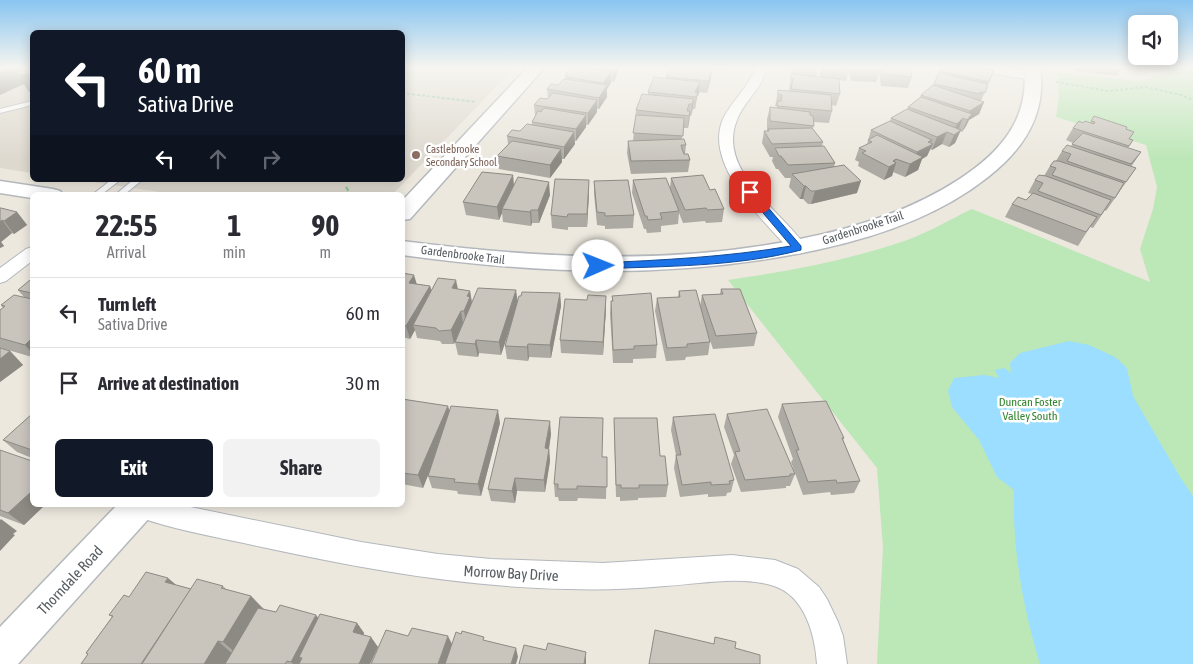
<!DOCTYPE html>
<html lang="en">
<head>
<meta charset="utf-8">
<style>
	:root { --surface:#fff; --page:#f2f2f3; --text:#2b2b33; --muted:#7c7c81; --line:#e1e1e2; --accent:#111827 }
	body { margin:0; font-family:"Asap Condensed",sans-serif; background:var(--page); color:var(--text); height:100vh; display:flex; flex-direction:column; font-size:19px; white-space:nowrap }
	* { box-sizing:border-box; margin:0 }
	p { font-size:16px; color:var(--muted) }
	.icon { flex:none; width:28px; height:28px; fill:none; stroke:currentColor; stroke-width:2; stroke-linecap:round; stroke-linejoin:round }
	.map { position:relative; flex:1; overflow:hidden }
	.drawer { position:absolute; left:30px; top:192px; width:375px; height:315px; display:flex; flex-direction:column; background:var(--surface); border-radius:8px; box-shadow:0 2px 12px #0003 }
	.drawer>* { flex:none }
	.banner { position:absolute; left:30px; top:30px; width:375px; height:152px; border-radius:8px; box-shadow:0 2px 12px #0003; background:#111827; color:#fff; overflow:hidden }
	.fabs { position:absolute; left:1128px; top:15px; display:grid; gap:10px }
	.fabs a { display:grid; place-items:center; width:50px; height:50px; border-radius:8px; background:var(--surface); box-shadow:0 2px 12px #0003; font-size:25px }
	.pin { position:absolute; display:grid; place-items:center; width:42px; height:42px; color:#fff; margin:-21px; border-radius:10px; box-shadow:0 2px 8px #0006 }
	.me { position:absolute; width:55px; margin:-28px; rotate:89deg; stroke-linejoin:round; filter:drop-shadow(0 0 4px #0008) }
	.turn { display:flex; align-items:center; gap:18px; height:105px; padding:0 25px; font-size:22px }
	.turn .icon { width:65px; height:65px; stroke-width:2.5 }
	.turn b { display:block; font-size:35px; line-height:42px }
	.lanes { display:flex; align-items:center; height:48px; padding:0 25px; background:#0003; justify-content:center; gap:25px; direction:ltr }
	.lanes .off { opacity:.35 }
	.eta { display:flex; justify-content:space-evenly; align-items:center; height:85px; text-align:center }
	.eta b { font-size:30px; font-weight:700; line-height:35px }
	.action { display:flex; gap:10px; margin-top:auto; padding:10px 25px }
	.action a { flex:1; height:58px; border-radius:8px; background:var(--accent); color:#fff; font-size:20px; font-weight:700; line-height:58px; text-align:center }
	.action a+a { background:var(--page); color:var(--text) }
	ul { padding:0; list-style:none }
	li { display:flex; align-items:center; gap:15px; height:70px; padding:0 25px; border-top:1px solid var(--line) }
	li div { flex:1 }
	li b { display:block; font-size:19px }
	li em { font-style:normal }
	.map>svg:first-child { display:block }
</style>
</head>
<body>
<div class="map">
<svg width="1193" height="664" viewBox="0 0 1193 664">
	<rect width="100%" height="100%" fill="#ece8de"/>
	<g fill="#ded9cf">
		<polygon points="0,67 32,67 32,173 0,168"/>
		<polygon points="403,67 515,67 392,195 179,195 80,180 402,180"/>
	</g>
	<path fill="#bce7b7" d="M1164,67H1193V664H877L883,548L877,468L728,280C790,271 850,260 910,239C931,231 951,219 972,209L1150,282L1140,249L1153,209L1157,187L1146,145L1056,117L1059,97L1057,73L1141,81L1168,73Z"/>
	<path fill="#9bdeff" d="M1069,341L1089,345L1115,357L1127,368L1133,396L1180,477L1193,496V664H1040C1023,608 1012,548 1014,490L997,477L979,440L952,407L948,391L954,378L984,375L999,378L995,370L1004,368L1011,373L1010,363L1020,353Z"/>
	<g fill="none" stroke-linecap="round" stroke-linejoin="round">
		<g stroke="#b4b8bd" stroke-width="2">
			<g id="service">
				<polygon points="32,101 32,105 0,113 0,109"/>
				<polygon points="111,180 120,180 101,195 92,195"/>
				<polygon points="133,180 142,180 124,195 115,195"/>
			</g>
		</g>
		<g stroke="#b4b8bd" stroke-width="2">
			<g id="minor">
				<path d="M755,67H767C762,90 744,100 737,120C716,171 783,212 807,248L804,252L798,254L792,252C764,222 703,164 723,119C732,100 749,88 755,67Z"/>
				<path d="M967,67C981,67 1032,67 1040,76L1034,80L973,71Z"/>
				<polygon points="32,247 32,261 6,281 0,283 0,268 26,249"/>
				<path d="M127,505H181L361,542L438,554L491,559L603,563L732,555L775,560L798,569L819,587L827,599L838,622L843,636L847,664H817C815,635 805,596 774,586C740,575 700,584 665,586C633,589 600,590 567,589C464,587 363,569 262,547C218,537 172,530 130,514Z"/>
			</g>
		</g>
		<g stroke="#b4b8bd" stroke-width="3">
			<g id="tertiary">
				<polygon points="528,67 545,67 410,219 402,220 402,201"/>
				<path d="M1024,67H1040C1047,114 1024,149 988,177C939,216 877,237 816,250C676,280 543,274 402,255V241C535,258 669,266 800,239C856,228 910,211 958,180C1000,153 1030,119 1024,67Z"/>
				<polygon points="0,181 53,189 60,191 63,195 32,195 32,198 0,193"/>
				<polygon points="117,505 155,505 151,516 18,664 0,664 0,627"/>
			</g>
		</g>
		<g stroke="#91c89b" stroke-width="2" stroke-dasharray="3 2" stroke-linecap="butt">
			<polyline points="1056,82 1108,91 1146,87 1181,95 1193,100"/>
			<polyline points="402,93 476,102"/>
		</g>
		<polyline stroke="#91c89b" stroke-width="2.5" stroke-dasharray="4.5 2" stroke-linecap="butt" points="346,187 351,195"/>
		<use href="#service" fill="#fff" fill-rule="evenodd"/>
		<use href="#minor" fill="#fff" fill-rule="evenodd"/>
		<use href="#tertiary" fill="#fff" fill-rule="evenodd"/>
	</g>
	<g fill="#ada9a3">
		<polygon points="571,67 618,67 618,71 614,82 611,81 611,83 607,89 607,97 599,109 597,109 597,112 588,125 586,125 586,127 576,141 575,141 575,144 564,159 561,159 562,162 550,178 499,169 497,156 508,144 507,136 520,131 532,124 532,122 535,116 534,105 548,99 547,89 558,85 565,79 565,75"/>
		<polygon points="670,67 727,67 726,71 712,70 711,78 707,93 699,92 697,97 695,109 693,109 691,116 690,116 688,128 683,128 682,139 686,145 685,154 690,160 688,172 631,174 627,153 628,141 633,141 636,110 648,95 648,92 666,79"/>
		<polygon points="786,67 818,67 816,77 820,77 820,67 910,67 912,77 908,88 881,86 879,73 876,82 851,81 849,71 846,81 839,80 840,94 836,106 832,105 832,111 829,123 814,122 813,129 823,142 822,146 835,163 834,167 857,193 811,204 808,204 803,199 800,199 789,187 791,178 785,178 778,169 776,169 772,161 773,157 770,157 762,143 764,131 767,131 767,119 770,107 776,108 777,106 775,106 776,102 778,90 790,91 790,90 789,90 791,76 791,69 785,68"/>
		<polygon points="1073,67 1123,67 1117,76 1075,71"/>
		<polygon points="994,70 981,101 984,102 979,114 969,120 966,126 962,132 960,131 955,143 949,147 942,144 932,150 930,149 927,156 922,159 918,170 905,177 893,172 892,176 884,180 858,166 859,162 855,160 859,148 867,144 871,130 890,121 891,118 907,109 908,107 919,98 921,95 933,86 939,71"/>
		<polygon points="1094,116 1126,129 1130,139 1133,140 1128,148 1141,152 1131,167 1136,168 1106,211 1105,210 1093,228 1090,227 1078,246 1005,217 1012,204 1026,200 1032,194 1028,193 1035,180 1044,176 1050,166 1056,161 1062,151 1071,146 1073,143 1066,140 1073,128 1083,123 1090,123"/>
		<polygon points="513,175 514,186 550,195 539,223 532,223 531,226 503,222 502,213 499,220 466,215 463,202"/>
		<polygon points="671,178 710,190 724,209 722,222 706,223 705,221 683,223 679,213 678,224 661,226 661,232 647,233 646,229 644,229 632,193 633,180 670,188"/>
		<polygon points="594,181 634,215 633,228 605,229 605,226 597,225 594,194"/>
		<polygon points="589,193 587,227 568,227 568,230 552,228 551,215"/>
		<polygon points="0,208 17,212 27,225 14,234 12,233 1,242 4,246 0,248"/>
		<polygon points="402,273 417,284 430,286 432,291 458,289 470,291 472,302 517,301 560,293 561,306 551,358 529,357 528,361 507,359 505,346 512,321 501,355 479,353 478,357 458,355 455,342 458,334 454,344 442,344 440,341 417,338 415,330 410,339 402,337"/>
		<polygon points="32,281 32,357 1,348 10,351 23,365 0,382 0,310 3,308 1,305 24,297 18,290"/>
		<polygon points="721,289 757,333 754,346 713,349 706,329 710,342 708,355 686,357 685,360 666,361 655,311 657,298 678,297 679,291 700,306 702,295 720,294"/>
		<polygon points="612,296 657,345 656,358 633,359 633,363 613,363 610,314 611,301 612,301"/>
		<polygon points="606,309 603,355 561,353 560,340"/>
		<polygon points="402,399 448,406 449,411 500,423 481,496 458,494 457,491 432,488 428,476 429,472 423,488 402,484"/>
		<polygon points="782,404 844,438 843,440 860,481 854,493 831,495 830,492 803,495 791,462 793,459 778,417"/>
		<polygon points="32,414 32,458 17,452 3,440"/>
		<polygon points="727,414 795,474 790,486 786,486 786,488 741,492 731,464 734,455 724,427"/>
		<polygon points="673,417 734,480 731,492 727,493 726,496 708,497 708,494 680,497 674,468 676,455 671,430"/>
		<polygon points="614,418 660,456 668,485 666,497 638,498 638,500 620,501 620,497 616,497 614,431"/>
		<polygon points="551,434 549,449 550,461 545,492 517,491 515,503 491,501 488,489"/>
		<polygon points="0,450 32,505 45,505 24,525 0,516"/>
		<polygon points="603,457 607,457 606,499 578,498 577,501 559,501 558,497 555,497 554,484"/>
		<polygon points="177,585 191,589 223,586 227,590 251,596 264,609 276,612 357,623 364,633 364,635 378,647 370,664 81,664 88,654 86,653 112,617 109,615 129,597"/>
	</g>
	<g fill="#8d8a84">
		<polygon points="18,67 23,67 32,73 32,91 29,92 24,84 0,95 0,73 11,68"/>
		<polygon points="615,67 618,67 618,71 614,82 614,70"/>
		<polygon points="712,67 711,78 707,93 709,81"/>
		<polygon points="611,72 611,83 607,89 607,97 599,109 599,98 603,91 603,83"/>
		<polygon points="700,82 699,94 697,97 695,109 696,97 695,92"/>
		<polygon points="694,99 692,111 691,116 692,104"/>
		<polygon points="597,100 597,112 588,125 588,113"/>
		<polygon points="984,102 979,114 969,120 966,126 962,132 967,120 966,119 970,111"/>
		<polygon points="690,111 689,123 688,128 689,116"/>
		<polygon points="586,115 586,127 576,141 576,129"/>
		<polygon points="963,118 958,131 952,134 957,124"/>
		<polygon points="961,130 955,143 949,147 954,135"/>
		<polygon points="574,132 575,144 564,159 564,147"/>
		<polygon points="947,132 942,144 932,150 937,137"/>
		<polygon points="932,140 929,145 933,144 927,156 922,159 918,170 905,177 910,164 913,163 917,152 928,142"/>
		<polygon points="561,149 562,162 550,178 550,165"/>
		<polygon points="896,159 894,164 896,163 892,176 884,180 889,167 893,161"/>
		<polygon points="513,175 514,188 502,209 502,213 499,220 497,207"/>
		<polygon points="589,180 589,193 587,227 587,214"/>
		<polygon points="861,181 857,193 811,204 815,191"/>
		<polygon points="549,182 550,195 539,223 538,210"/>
		<polygon points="804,186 806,186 803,199 800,199"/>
		<polygon points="531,210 532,223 531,226 530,212"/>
		<polygon points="17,212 27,225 14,234 4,221"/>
		<polygon points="2,220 12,233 1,242 4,246 0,248 0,222"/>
		<polygon points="414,275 418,288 409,283"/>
		<polygon points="456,280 459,294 452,288"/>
		<polygon points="430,286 434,299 413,325 415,330 410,339 406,326"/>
		<polygon points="516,290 518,303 501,355 499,342"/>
		<polygon points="470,291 472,304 466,324 464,311 467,296"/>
		<polygon points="560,293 561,306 551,358 550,345"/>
		<polygon points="606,296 606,309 603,355 603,342"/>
		<polygon points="461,311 463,324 454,344 451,330"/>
		<polygon points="32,338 32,353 25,345"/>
		<polygon points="476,340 479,353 478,357 475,344"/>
		<polygon points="528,344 529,357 528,361 527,347"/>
		<polygon points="10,351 23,365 0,382 0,359"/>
		<polygon points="448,406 451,418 423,488 418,475"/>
		<polygon points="498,410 500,423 481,496 478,484"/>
		<polygon points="550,421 551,434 547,461 545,448"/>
		<polygon points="549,449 550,461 545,492 544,480"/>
		<polygon points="515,478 517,491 515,503 512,491"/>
		<polygon points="32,491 32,505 45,505 24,525 8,513"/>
		<polygon points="1,519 17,531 13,534 15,535 0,551 0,520"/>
		<polygon points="168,578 181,589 165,582"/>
		<polygon points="251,596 265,611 239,656 223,642"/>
		<polygon points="316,615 324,625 302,658 299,657 305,663 304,664 293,664 291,662"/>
		<polygon points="357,623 364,633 360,642 353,632"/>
		<polygon points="448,636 453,646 446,664 438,664"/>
		<polygon points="371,637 378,647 370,664 359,664"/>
		<polygon points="218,641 234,655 229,664 204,664"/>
		<polygon points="516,648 518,657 516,664 511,664"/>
		<polygon points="586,652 586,664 584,664"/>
	</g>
	<g fill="#c9c5bd" stroke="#8d8a84">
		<polygon points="0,67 18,67 11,68 0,73"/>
		<polygon points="22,67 32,67 32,73 18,75"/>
		<polygon points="571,67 582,67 611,72 603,83 567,77 568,75 565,75"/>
		<polygon points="592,67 615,67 614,70"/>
		<polygon points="670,67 712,67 709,81 666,77"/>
		<polygon points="823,67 849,67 849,69 839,68 839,70 823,69"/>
		<polygon points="853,67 879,67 879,71 854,70"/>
		<polygon points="883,67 910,67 912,77 885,74"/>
		<polygon points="941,67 975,67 994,70 989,82 939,71"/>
		<polygon points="939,73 988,84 985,93 980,92 980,94 934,84"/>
		<polygon points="791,74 839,79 840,94 791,89 793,79 791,78"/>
		<polygon points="654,77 700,82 695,92 698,93 696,97 648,92"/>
		<polygon points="564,79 607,85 599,98 547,89 551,84 558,85"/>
		<polygon points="933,85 984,102 970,111 921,95"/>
		<polygon points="778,90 831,95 832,111 777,106 778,101 781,101 782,95 778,94"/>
		<polygon points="553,93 597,100 588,113 534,105 540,98 547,99"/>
		<polygon points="642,94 694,99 692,104 689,104 687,111 690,111 689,116 636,110"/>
		<polygon points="921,97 972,114 967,120 963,118 957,124 908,107"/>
		<polygon points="770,107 810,112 810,115 813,116 814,126 770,121"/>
		<polygon points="544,108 586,115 576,129 532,122 538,111 541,112"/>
		<polygon points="907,109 961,130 954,135 947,132 937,137 891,118"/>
		<polygon points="636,115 684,118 683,136 633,133"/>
		<polygon points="1094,116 1127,127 1126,129 1134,132 1129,139 1133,140 1129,146 1073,128 1079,121 1083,123 1085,121 1094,124 1095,122 1091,121"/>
		<polygon points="890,121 932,140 928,142 933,144 917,152 871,130"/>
		<polygon points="527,124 574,132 564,147 507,136 512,130 520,131"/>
		<polygon points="812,128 823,142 772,144 764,131 769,131 768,129"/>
		<polygon points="1083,133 1141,152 1131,164 1072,144"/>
		<polygon points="877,135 923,157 910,164 896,159 893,161 896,163 889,167 862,153 866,151 859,148 872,142 868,140"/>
		<polygon points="684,139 686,145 681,145 682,149 684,154 688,154 690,160 631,161 628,141"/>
		<polygon points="512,141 561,149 550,165 497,156"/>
		<polygon points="1067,145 1136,168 1126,182 1067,161 1071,154 1062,151"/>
		<polygon points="824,146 835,163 788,165 781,156 779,156 775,148"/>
		<polygon points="1054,161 1059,161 1124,183 1115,198 1052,175 1056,168 1050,166"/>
		<polygon points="844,165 861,181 815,191 811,191 806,186 804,186 792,174"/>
		<polygon points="482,172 513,175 497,207 463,202"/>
		<polygon points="703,175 710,190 715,189 724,209 708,210 706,208 685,210 671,178"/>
		<polygon points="1039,175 1046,176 1111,200 1101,215 1038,191 1043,183 1035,180"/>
		<polygon points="518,177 549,182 538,210 531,210 530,212 502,209"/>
		<polygon points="666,178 679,211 660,213 662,219 648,220 647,216 645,216 633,180"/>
		<polygon points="555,179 589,180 587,214 568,214 567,217 551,215"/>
		<polygon points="628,180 634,215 605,216 605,213 597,212 594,181"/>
		<polygon points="1033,193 1097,217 1086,232 1012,204 1018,197 1026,200"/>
		<polygon points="0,208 1,208 17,212 4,221 2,220 0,222"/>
		<polygon points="402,273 414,275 409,283 430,286 406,326 402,325"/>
		<polygon points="438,278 456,280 452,288 470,291 467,296 470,297 464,311 461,311 451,330 439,331 436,328 413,325"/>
		<polygon points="30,280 32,281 32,293 18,290"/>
		<polygon points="478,288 516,290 499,342 476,340 475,344 455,342"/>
		<polygon points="721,289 740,289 757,333 716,336 702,295 723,294"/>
		<polygon points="696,290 710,342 687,344 687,347 667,348 657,298 680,297 679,291"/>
		<polygon points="522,292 560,293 550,345 528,344 527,347 505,346 519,296 521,296"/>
		<polygon points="651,293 657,345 634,346 634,349 613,350 611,301 613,301 612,296"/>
		<polygon points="14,295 32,299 32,338 25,345 0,338 0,310 5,306 1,305"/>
		<polygon points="588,295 606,296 603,342 560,340 565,299 587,300"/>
		<polygon points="0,348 10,351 0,359"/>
		<polygon points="402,399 448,406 418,475 402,473"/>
		<polygon points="826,401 844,438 842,438 860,481 837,483 836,480 808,482 796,450 799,450 782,404"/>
		<polygon points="451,406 498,410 478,484 454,482 455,479 428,476"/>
		<polygon points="767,409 795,474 790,474 790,476 745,480 735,452 740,451 727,414"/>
		<polygon points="32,414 32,450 3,440"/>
		<polygon points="715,414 734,480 729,481 730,484 711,485 711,482 682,485 676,455 681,455 673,417"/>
		<polygon points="560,417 603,418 602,457 607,457 607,487 577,486 577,489 558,489 558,484 554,484"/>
		<polygon points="505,418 550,421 545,448 549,449 544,480 515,478 512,491 488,489"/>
		<polygon points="614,418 657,418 660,456 665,456 668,485 639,485 639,488 621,488 621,485 616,485"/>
		<polygon points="0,450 32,461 32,491 8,513 0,510"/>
		<polygon points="146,572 168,578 165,582 191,589 141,664 81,664 88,654 86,653 113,616 109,615 124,595 129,597"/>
		<polygon points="197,579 223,586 221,588 251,596 223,642 218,641 204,664 142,664"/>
		<polygon points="280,605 316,615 291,662 287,661 285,664 225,664 258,608 276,612"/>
		<polygon points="320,614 357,623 353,632 371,637 359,664 299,664 302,658 299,657"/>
		<polygon points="412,628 448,636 438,664 371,664 386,630 408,636"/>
		<polygon points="655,630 714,644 715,637 736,642 735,648 760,655 760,664 649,664"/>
		<polygon points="462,631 484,637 483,640 516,648 511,664 445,664 456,632 461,634"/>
		<polygon points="548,643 586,652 584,664 519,664 524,645 546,650"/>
	</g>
	<linearGradient id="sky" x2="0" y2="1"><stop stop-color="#89c5f1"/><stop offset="0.42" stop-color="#f6f5f0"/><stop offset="1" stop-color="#f6f5f0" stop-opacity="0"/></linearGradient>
	<rect width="1193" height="160" fill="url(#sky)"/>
	<path fill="#1a73e8" stroke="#114b97" d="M750,189L753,190L801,246V250C736,267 665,266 598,269L593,266L598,263C663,260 727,257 791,246L747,194V190Z"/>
	<circle fill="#8d6e63" stroke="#fff" stroke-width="2" cx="416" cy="155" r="5"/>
	<g text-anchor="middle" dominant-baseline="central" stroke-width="5" stroke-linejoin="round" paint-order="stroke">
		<g font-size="11" fill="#785e54" stroke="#fff" text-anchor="start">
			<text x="426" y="149">Castlebrooke<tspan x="426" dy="13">Secondary School</tspan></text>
		</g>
		<g font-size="12" fill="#575d61" stroke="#fff">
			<text transform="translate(863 228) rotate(-18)">Gardenbrooke Trail</text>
			<text transform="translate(463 255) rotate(7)">Gardenbrooke Trail</text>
		</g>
		<g font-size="12" fill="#31832d" stroke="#fff">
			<text x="1030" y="402">Duncan Foster<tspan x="1030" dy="14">Valley South</tspan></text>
		</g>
		<g font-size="15" fill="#575d61" stroke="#fff">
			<text transform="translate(511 573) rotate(3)">Morrow Bay Drive</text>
			<text transform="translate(70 580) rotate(-47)">Thorndale Road</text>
		</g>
	</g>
</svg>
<div class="fabs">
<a><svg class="icon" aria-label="sound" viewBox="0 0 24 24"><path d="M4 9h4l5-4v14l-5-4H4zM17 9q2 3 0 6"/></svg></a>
</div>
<div class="pin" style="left:750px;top:192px;background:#d93025"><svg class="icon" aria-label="arrive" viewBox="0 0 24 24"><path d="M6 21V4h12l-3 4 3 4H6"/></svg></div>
<svg class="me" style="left:598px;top:266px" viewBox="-20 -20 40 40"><circle r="19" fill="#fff"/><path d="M0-13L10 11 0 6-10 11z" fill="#1a73e8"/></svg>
<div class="banner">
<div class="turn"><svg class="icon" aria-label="left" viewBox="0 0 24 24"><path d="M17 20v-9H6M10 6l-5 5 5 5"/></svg><div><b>60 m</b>Sativa Drive</div></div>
<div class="lanes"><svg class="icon" aria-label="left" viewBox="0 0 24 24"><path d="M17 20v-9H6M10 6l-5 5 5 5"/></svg><svg class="icon off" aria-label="ahead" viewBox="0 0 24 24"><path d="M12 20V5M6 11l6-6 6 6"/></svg><svg class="icon off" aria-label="right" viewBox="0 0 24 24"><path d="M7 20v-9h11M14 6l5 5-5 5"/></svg></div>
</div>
<section class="drawer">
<div class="eta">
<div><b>22:55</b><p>Arrival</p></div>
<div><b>1</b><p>min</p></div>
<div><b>90</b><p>m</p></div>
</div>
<ul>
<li><svg class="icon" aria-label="left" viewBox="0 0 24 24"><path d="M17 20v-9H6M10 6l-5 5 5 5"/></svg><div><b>Turn left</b><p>Sativa Drive</p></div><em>60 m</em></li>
<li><svg class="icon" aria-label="arrive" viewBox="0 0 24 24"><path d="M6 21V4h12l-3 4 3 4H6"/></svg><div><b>Arrive at destination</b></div><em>30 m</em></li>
</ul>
<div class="action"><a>Exit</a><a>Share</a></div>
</section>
</div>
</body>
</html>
